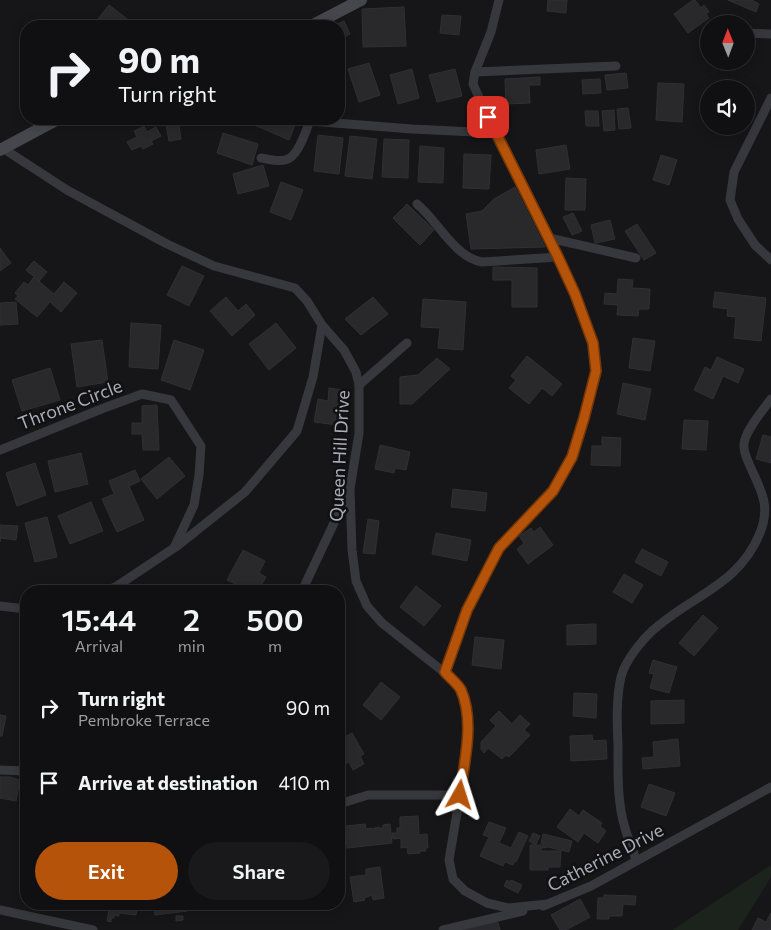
<!DOCTYPE html>
<html lang="en">
<head>
<meta charset="utf-8">
<style>
	:root { --surface:#101012; --page:#19191b; --text:#f1f3f6; --muted:#9c9d9f; --line:#303032; --accent:#b45309 }
	body { margin:0; font-family:Commissioner,sans-serif; background:var(--page); color:var(--text); height:100vh; display:flex; flex-direction:column; font-size:19px; white-space:nowrap }
	* { box-sizing:border-box; margin:0 }
	p { font-size:16px; color:var(--muted) }
	.icon { flex:none; width:28px; height:28px; fill:none; stroke:currentColor; stroke-width:2; stroke-linecap:round; stroke-linejoin:round }
	.map { position:relative; flex:1; overflow:hidden }
	.side { position:absolute; left:20px; top:585px; width:325px; height:325px; display:flex; flex-direction:column; background:var(--surface); border-radius:20px; box-shadow:0 2px 12px #0003,0 0 0 1px var(--line) }
	.side>* { flex:none }
	.banner { position:absolute; left:20px; top:20px; width:325px; height:105px; border-radius:20px; box-shadow:0 2px 12px #0003,0 0 0 1px var(--line); background:#101012; color:var(--text); overflow:hidden }
	.needle { width:32px; rotate:359deg }
	.buttons { position:absolute; left:700px; top:15px; display:grid; gap:10px }
	.buttons a { display:grid; place-items:center; width:55px; height:55px; border-radius:50%; background:var(--surface); box-shadow:0 2px 12px #0003,0 0 0 1px var(--line); font-size:25px }
	.pin { position:absolute; display:grid; place-items:center; width:42px; height:42px; color:#fff; margin:-21px; border-radius:10px; box-shadow:0 2px 8px #0006 }
	.me { position:absolute; width:55px; margin:-28px; rotate:6deg; stroke-linejoin:round; filter:drop-shadow(0 0 4px #0008) }
	.turn { display:flex; align-items:center; gap:18px; height:105px; padding:0 15px; font-size:22px }
	.turn .icon { width:65px; height:65px; stroke-width:2.5 }
	.turn b { display:block; font-size:35px; line-height:42px }
	.eta { display:flex; justify-content:space-evenly; align-items:center; height:85px; text-align:center }
	.eta b { font-size:30px; font-weight:600; line-height:35px }
	.cta { display:flex; gap:10px; margin-top:auto; padding:10px 15px }
	.cta a { flex:1; height:58px; border-radius:30px; background:var(--accent); color:#fff; font-size:20px; font-weight:600; line-height:58px; text-align:center }
	.cta a+a { background:var(--page); color:var(--text) }
	ul { padding:0; list-style:none }
	li { display:flex; align-items:center; gap:15px; height:75px; padding:0 15px }
	li div { flex:1 }
	li b { display:block; font-size:19px }
	li em { font-style:normal }
	.map>svg:first-child { display:block }
</style>
</head>
<body>
<div class="map">
<svg width="771" height="930" viewBox="0 0 771 930">
	<rect width="100%" height="100%" fill="#161618"/>
	<polygon fill="#1c231d" points="771,865 771,877 738,930 672,930"/>
	<g fill="#29292c" stroke="#303034">
		<polygon points="548,0 567,0 566,13 547,11"/>
		<polygon points="693,0 695,0 701,8 704,5 709,12 706,14 709,18 688,33 674,14"/>
		<polygon points="728,0 752,0 759,4 756,12"/>
		<polygon points="109,5 131,22 128,26 97,26 94,24"/>
		<polygon points="404,7 406,46 363,47 362,9"/>
		<polygon points="442,15 461,16 459,35 440,33"/>
		<polygon points="344,21 350,34 339,40 339,26 333,26"/>
		<polygon points="369,63 380,95 359,102 348,69"/>
		<polygon points="412,69 419,98 398,104 390,75"/>
		<polygon points="455,69 462,96 437,102 429,75"/>
		<polygon points="626,73 628,88 607,90 605,75"/>
		<polygon points="540,77 540,85 529,85 530,103 506,104 505,79"/>
		<polygon points="600,79 601,93 583,94 582,80"/>
		<polygon points="658,83 684,84 682,122 656,120"/>
		<polygon points="628,108 631,128 619,129 617,109"/>
		<polygon points="614,110 615,130 604,131 602,111"/>
		<polygon points="585,111 598,111 599,126 586,126"/>
		<polygon points="165,119 189,119 178,120 181,139 169,141"/>
		<polygon points="254,119 296,119 297,120 289,140 252,124"/>
		<polygon points="144,126 147,132 156,127 161,136 151,141 153,144 143,149 141,146 132,150 127,142 137,137 134,131"/>
		<polygon points="223,133 258,144 252,165 217,153"/>
		<polygon points="318,135 343,138 339,174 314,171"/>
		<polygon points="350,136 377,139 372,179 345,176"/>
		<polygon points="384,139 409,140 408,178 382,177"/>
		<polygon points="566,145 570,169 539,174 536,150"/>
		<polygon points="420,146 444,148 443,183 418,182"/>
		<polygon points="464,154 491,155 489,189 463,188"/>
		<polygon points="661,155 677,160 669,185 653,180"/>
		<polygon points="263,165 269,186 238,194 233,174"/>
		<polygon points="566,178 586,179 585,210 565,210"/>
		<polygon points="281,182 303,190 291,220 270,212"/>
		<polygon points="515,187 545,247 471,249 466,214 482,211 494,199"/>
		<polygon points="407,204 434,230 420,245 393,218"/>
		<polygon points="573,213 582,231 572,235 563,217"/>
		<polygon points="610,220 615,239 595,243 591,225"/>
		<polygon points="637,224 656,253 644,260 625,231"/>
		<polygon points="0,248 11,263 0,271"/>
		<polygon points="34,261 47,272 39,281 26,270"/>
		<polygon points="182,266 204,276 189,306 167,295"/>
		<polygon points="493,267 537,268 537,307 512,307 512,280 493,280"/>
		<polygon points="34,277 54,294 64,282 77,293 61,312 50,302 37,317 15,299 18,296 15,293 24,282 28,285"/>
		<polygon points="618,279 633,280 632,288 650,289 649,309 639,309 638,316 617,315 618,305 604,304 605,293 617,294"/>
		<polygon points="715,292 766,298 761,341 734,338 736,317 727,316 728,309 713,307"/>
		<polygon points="226,297 238,311 246,304 255,315 232,336 210,311"/>
		<polygon points="373,297 388,314 361,335 345,319"/>
		<polygon points="423,299 466,302 463,350 438,348 440,328 421,327"/>
		<polygon points="16,302 18,324 0,325 0,303"/>
		<polygon points="131,323 161,325 158,369 129,367"/>
		<polygon points="276,323 296,348 269,370 249,344"/>
		<polygon points="633,338 655,341 650,371 629,368"/>
		<polygon points="102,340 108,382 77,387 71,344"/>
		<polygon points="174,340 204,350 190,390 161,380"/>
		<polygon points="527,356 562,384 552,396 542,388 529,404 509,388 516,380 511,376"/>
		<polygon points="717,357 744,369 738,383 723,376 713,399 694,390 705,367 711,370"/>
		<polygon points="437,358 450,369 412,404 400,404 400,377 418,375"/>
		<polygon points="50,368 60,400 22,411 12,380"/>
		<polygon points="623,383 651,389 645,420 617,414"/>
		<polygon points="329,388 342,390 337,425 314,422 318,399 328,401"/>
		<polygon points="157,405 159,450 143,450 142,434 132,434 132,423 142,423 142,406"/>
		<polygon points="684,420 708,421 706,450 682,449"/>
		<polygon points="763,435 771,437 771,463 756,459"/>
		<polygon points="602,437 621,438 620,466 591,465 592,446 602,446"/>
		<polygon points="380,445 410,452 406,470 395,468 394,473 375,469"/>
		<polygon points="81,453 88,484 55,492 48,461"/>
		<polygon points="169,457 185,476 157,499 141,479"/>
		<polygon points="35,463 46,495 17,506 6,473"/>
		<polygon points="135,470 140,481 129,486 144,520 117,532 102,499 114,494 109,481"/>
		<polygon points="453,489 487,493 485,511 451,507"/>
		<polygon points="91,502 103,531 70,544 58,516"/>
		<polygon points="47,517 57,557 35,562 25,523"/>
		<polygon points="368,519 379,521 375,554 363,553"/>
		<polygon points="0,525 18,526 16,540 0,538 0,542"/>
		<polygon points="540,527 553,545 528,564 517,549 524,543 519,536 531,528 534,532"/>
		<polygon points="436,533 471,540 467,561 432,554"/>
		<polygon points="642,549 668,562 661,576 635,562"/>
		<polygon points="243,550 265,561 259,573 266,577 258,591 250,591 227,580"/>
		<polygon points="624,574 643,585 632,603 613,592"/>
		<polygon points="416,586 441,606 424,626 400,607"/>
		<polygon points="703,615 718,628 694,656 679,643"/>
		<polygon points="596,624 596,644 567,645 567,625"/>
		<polygon points="475,637 504,640 501,669 472,665"/>
		<polygon points="653,660 677,667 669,693 650,688 654,674 649,673"/>
		<polygon points="381,682 400,697 381,720 363,705"/>
		<polygon points="574,693 597,694 596,718 573,716"/>
		<polygon points="684,700 684,723 651,724 651,701"/>
		<polygon points="499,711 512,724 520,715 530,724 524,730 530,735 509,757 506,755 502,759 488,748 484,753 481,749 481,742 496,726 490,720"/>
		<polygon points="0,715 6,716 2,736 0,736"/>
		<polygon points="26,718 26,742 23,719"/>
		<polygon points="352,733 364,754 360,756 364,764 353,770 349,762 339,767 339,740"/>
		<polygon points="592,735 593,741 606,740 607,759 571,761 570,736"/>
		<polygon points="678,739 680,766 643,769 642,758 654,757 653,742"/>
		<polygon points="0,777 10,777 20,780 16,801 0,798"/>
		<polygon points="649,784 675,793 666,816 641,807"/>
		<polygon points="570,809 579,816 583,810 602,823 600,826 606,831 598,843 584,833 578,842 557,827"/>
		<polygon points="418,816 419,835 427,834 428,848 425,848 426,851 420,851 420,853 408,854 407,847 401,848 401,838 393,839 392,833 397,833 397,828 400,828 400,817"/>
		<polygon points="489,822 506,828 499,843 511,848 519,832 528,836 516,862 515,861 513,865 505,862 503,866 480,856 489,837 483,835"/>
		<polygon points="365,824 366,829 371,828 371,829 379,827 379,828 383,828 383,825 390,824 392,843 347,848 345,826"/>
		<polygon points="533,833 540,836 536,844 534,844 529,841"/>
		<polygon points="543,834 572,841 569,852 548,847 542,848 543,844 541,843"/>
		<polygon points="530,845 541,845 541,851 561,851 560,867 548,867 548,870 530,870"/>
		<polygon points="380,867 384,898 373,900 372,895 364,898 365,900 354,902 350,877 366,875 366,869"/>
		<polygon points="507,880 510,882 511,880 522,885 518,893 504,886"/>
		<polygon points="604,895 636,896 635,905 623,904 622,916 609,916 609,919 597,919 598,898 604,898"/>
		<polygon points="580,899 590,917 566,930 560,930 551,915"/>
		<polygon points="110,904 138,904 136,915 119,913 119,916 114,915 114,918 111,918 111,922 107,921"/>
		<polygon points="154,904 186,904 187,911 155,915"/>
		<polygon points="258,904 276,904 259,907"/>
		<polygon points="301,904 315,904 316,906 302,907"/>
		<polygon points="771,913 771,930 752,930 758,918 766,922"/>
		<polygon points="176,916 183,916 183,920 176,921"/>
		<polygon points="497,919 500,930 451,930"/>
	</g>
	<g fill="none" stroke-linecap="round" stroke-linejoin="round">
		<g stroke="#37383d" stroke-width="9">
			<polyline points="746,33 771,34"/>
			<polyline points="475,72 616,66"/>
			<polyline points="771,98 734,172 730,200 738,219 755,245 771,260"/>
			<polyline points="308,119 310,121 412,129 495,133"/>
			<polyline points="4,149 67,190 167,244 214,266 295,288 307,301 322,325 344,350 356,372 359,385 359,433 350,489 352,550 356,581 367,606 382,623 445,673 460,688 466,706 468,728 460,795 449,860 453,879 465,891 487,903 508,908 548,904"/>
			<path d="M261,158C268,159 278,162 285,160C298,158 305,132 310,121"/>
			<path d="M417,204C438,221 454,257 482,262L558,257"/>
			<polyline points="549,238 636,258"/>
			<polyline points="359,385 407,343"/>
			<polyline points="0,450 104,408 142,394 171,400 201,446 199,475 194,505 174,548 117,586 106,591"/>
			<polyline points="176,547 245,492 297,431 313,377 322,325"/>
			<polyline points="302,591 349,491"/>
			<polyline points="0,606 26,609"/>
			<polyline points="445,673 467,610 499,547 553,491 572,457 584,418 595,371 593,343 575,294 549,238 495,133 473,84 475,72 491,32 499,0"/>
			<polyline points="0,770 26,771"/>
			<polyline points="339,804 368,795 460,795"/>
			<path d="M636,860C633,850 628,839 625,828C617,802 618,773 618,745C617,723 616,699 621,677C625,660 645,636 658,626C696,594 740,583 760,533C771,505 761,491 750,466C747,458 743,452 744,444C745,431 763,410 771,399"/>
			<polyline points="543,906 591,886 771,787"/>
			<polyline points="0,910 93,930"/>
			<polyline points="443,930 523,911"/>
		</g>
		<g stroke="#45474d" stroke-width="12">
			<polyline points="311,26 361,0"/>
			<polyline points="0,150 58,119"/>
		</g>
	</g>
	<g fill="none" stroke-linecap="round" stroke-linejoin="round">
		<g stroke="#753606" stroke-width="12">
			<path id="route" d="M460,795C464,762 475,722 461,690C458,684 450,678 445,672L467,610L499,548L553,491L572,457L584,418L596,371L593,343L575,294L558,257L488,117"/>
		</g>
		<use href="#route" stroke="#b45309" stroke-width="9"/>
	</g>
	<g text-anchor="middle" dominant-baseline="central" stroke-width="5" stroke-linejoin="round" paint-order="stroke">
		<g font-size="18" fill="#a8adb8" stroke="#111113">
			<text transform="translate(70 404) rotate(-21)">Throne Circle</text>
			<text transform="translate(339 456) rotate(-87)">Queen Hill Drive</text>
			<text transform="translate(605 857) rotate(-27)">Catherine Drive</text>
		</g>
	</g>
</svg>
<div class="buttons">
<a><svg class="needle" viewBox="-14 -14 28 28"><path d="M0-13l5 13h-10z" fill="#e53935"/><path d="M0 13l5-13h-10z" fill="#9c9d9f"/></svg></a>
<a><svg class="icon" aria-label="sound" viewBox="0 0 24 24"><path d="M4 9h4l5-4v14l-5-4H4zM17 9q2 3 0 6"/></svg></a>
</div>
<div class="pin" style="left:488px;top:117px;background:#d93025"><svg class="icon" aria-label="arrive" viewBox="0 0 24 24"><path d="M6 21V4h12l-3 4 3 4H6"/></svg></div>
<svg class="me" style="left:460px;top:795px" viewBox="-20 -20 40 40"><path d="M0-17L14 15 0 8-14 15z" fill="#b45309" stroke="#fff" stroke-width="4"/></svg>
<div class="banner">
<div class="turn"><svg class="icon" aria-label="right" viewBox="0 0 24 24"><path d="M7 20v-9h11M14 6l5 5-5 5"/></svg><div><b>90 m</b>Turn right</div></div>
</div>
<section class="side">
<div class="eta">
<div><b>15:44</b><p>Arrival</p></div>
<div><b>2</b><p>min</p></div>
<div><b>500</b><p>m</p></div>
</div>
<ul>
<li><svg class="icon" aria-label="right" viewBox="0 0 24 24"><path d="M7 20v-9h11M14 6l5 5-5 5"/></svg><div><b>Turn right</b><p>Pembroke Terrace</p></div><em>90 m</em></li>
<li><svg class="icon" aria-label="arrive" viewBox="0 0 24 24"><path d="M6 21V4h12l-3 4 3 4H6"/></svg><div><b>Arrive at destination</b></div><em>410 m</em></li>
</ul>
<div class="cta"><a>Exit</a><a>Share</a></div>
</section>
</div>
</body>
</html>
